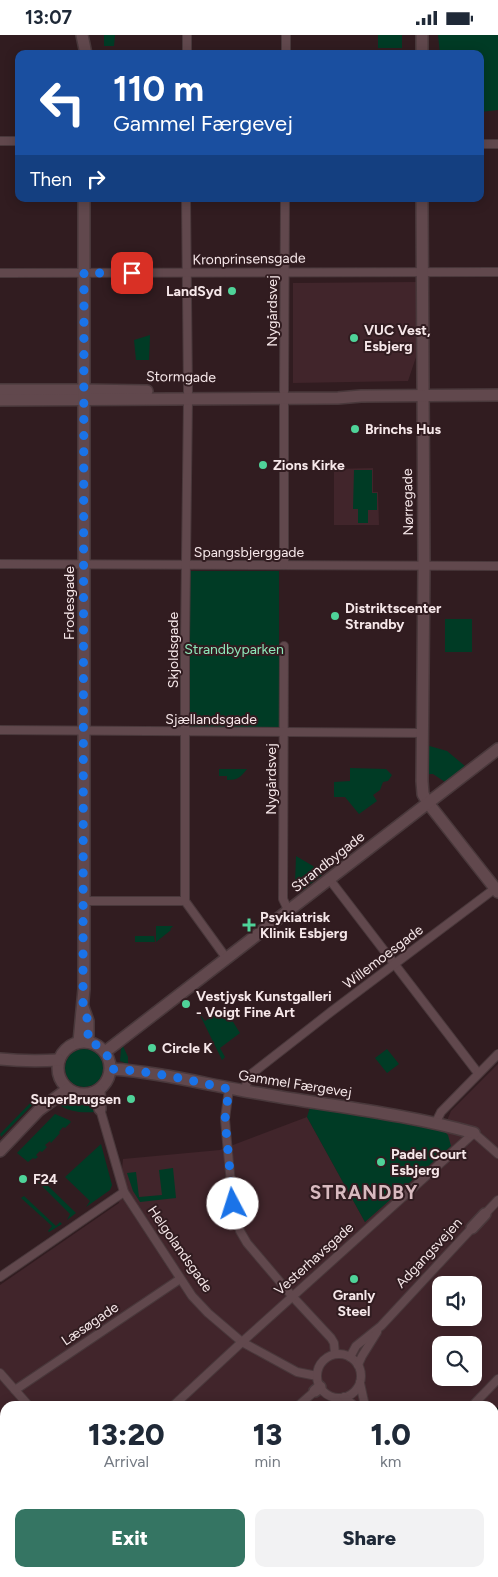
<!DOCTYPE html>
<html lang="en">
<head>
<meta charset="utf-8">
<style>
	:root { --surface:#fff; --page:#f2f2f3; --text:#1f2937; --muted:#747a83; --accent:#357563 }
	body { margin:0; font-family:Figtree,sans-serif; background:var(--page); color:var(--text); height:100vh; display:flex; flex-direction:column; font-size:19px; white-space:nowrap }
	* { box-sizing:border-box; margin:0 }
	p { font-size:16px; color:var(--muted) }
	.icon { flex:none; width:28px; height:28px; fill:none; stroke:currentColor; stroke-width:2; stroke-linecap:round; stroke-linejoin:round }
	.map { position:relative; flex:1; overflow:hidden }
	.sheet { position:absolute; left:0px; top:1366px; width:499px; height:176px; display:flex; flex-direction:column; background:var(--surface); border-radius:15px 15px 0 0; box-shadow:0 2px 12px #0003 }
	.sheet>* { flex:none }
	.top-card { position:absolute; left:15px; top:15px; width:469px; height:152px; border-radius:10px; box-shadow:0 2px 12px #0003; background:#1a4fa0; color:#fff; overflow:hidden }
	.controls { position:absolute; left:432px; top:1241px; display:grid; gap:10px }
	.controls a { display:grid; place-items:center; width:50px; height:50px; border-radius:10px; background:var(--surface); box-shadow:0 2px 12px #0003; font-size:25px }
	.pin { position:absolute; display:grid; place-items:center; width:42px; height:42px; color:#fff; margin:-21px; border-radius:10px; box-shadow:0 2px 8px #0006 }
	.me { position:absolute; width:55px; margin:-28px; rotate:355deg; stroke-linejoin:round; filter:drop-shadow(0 0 4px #0008) }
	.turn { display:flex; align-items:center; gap:18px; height:105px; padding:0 15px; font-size:22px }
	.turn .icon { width:65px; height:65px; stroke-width:2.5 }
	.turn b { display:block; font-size:35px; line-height:42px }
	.then { display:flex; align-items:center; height:48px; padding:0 15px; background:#0003; gap:10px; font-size:19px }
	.eta { display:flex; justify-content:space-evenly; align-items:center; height:85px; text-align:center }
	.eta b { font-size:30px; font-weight:800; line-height:35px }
	.action { display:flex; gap:10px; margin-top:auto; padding:10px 15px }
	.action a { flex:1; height:58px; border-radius:10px; background:var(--accent); color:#fff; font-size:20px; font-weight:800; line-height:58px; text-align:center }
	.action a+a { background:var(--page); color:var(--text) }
	.status { display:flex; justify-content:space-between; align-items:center; height:35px; padding:0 25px; background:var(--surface); direction:ltr }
	.status svg { height:14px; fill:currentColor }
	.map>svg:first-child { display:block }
</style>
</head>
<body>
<div class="status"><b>13:07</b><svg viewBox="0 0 49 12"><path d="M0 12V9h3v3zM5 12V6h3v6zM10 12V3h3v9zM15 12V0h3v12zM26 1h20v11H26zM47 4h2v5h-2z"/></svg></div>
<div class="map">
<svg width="498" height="1542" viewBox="0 0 498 1542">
	<rect width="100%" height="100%" fill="#311c20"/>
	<g fill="#41252b" fill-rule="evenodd">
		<polygon points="416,247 416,322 408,346 293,348 293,248"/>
		<polygon points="373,433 373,457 378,457 379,490 334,490 334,434"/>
		<path d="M498,1029V1372L494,1377V1371H5V1538H494V1490L498,1495V1542H0V1250L119,1168L123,1124L220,1115L307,1082L365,1187L443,1095L451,1076ZM441,1250H474V1282H441ZM441,1310H474V1342H441Z"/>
	</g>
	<g fill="#003b25">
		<polygon points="104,0 115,0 114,11 104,11"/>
		<rect x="378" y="0" width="24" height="13"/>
		<polygon points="438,0 498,0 498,75 480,77 480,19 440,19"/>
		<polygon points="150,300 149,325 136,325 134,305"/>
		<polygon points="354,435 372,435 372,458 377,458 377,475 368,475 368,488 358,488 358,474 353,474"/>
		<polygon points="190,536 279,536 279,693 189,692"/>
		<rect x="445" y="584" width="27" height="33"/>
		<polygon points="426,710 447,716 465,731 445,747 433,739 425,739"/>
		<polygon points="350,733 386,734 392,740 388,746 383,747 380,755 373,760 377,766 359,779 345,762 334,762 334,747 350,746"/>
		<path d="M219,734H247C241,742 238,745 227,745V741H219Z"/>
		<polygon points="296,821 313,831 322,840 304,854 298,849 295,849"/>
		<polygon points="156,891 173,891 170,894 171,895 156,907"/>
		<polygon points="135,901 154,901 155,907 135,907"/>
		<polygon points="225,974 240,998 220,1013 225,1022 222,1025 199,978 205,986"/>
		<polygon points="123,1011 128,1022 128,1029 120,1026 121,1014"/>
		<polygon points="387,1014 399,1029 387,1038 375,1023"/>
		<circle cx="84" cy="1033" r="19"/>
		<polygon points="39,1059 40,1062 1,1102 0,1099"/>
		<path d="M70,1064L81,1070H88L95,1077C81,1078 69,1077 58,1069L62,1065Z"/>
		<polygon points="310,1072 443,1095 448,1100 451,1111 365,1187 307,1082"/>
		<polygon points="55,1079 69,1085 71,1087 65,1093 63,1092 59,1097 60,1098 51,1108 50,1106 45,1110 47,1112 42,1117 40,1116 36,1120 38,1122 35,1124 33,1123 28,1127 17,1118"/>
		<polygon points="101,1109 112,1150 110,1155 86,1172 90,1166 65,1142"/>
		<polygon points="173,1133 176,1163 140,1167 133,1156 127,1138 136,1137 139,1162 162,1160 159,1135"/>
		<polygon points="41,1144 76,1178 67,1185 70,1179 38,1147"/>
		<polygon points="24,1161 56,1191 60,1187 62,1189 49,1197 48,1196 52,1191 21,1163"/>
	</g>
	<polygon fill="#000d06" points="498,1372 498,1495 494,1490 494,1377"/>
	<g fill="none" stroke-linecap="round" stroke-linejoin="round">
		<g stroke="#49383b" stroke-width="10">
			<g id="street">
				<polyline points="286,0 286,19"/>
				<polyline points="187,19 187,0"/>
				<polyline points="0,106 19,106"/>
				<polyline points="480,109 498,109"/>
				<polyline points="186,164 188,357"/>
				<polyline points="0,238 498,237"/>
				<polyline points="284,357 285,164"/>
				<polyline points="0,529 498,531"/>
				<polyline points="284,530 284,363"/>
				<polyline points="284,611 283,864 289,877"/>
				<polyline points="0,695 423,698"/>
				<polyline points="330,845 478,1038"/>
				<polyline points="83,866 185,866 227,924"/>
				<polyline points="185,866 185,606 188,364"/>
				<polyline points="229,1054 225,1084 227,1107 233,1169 240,1196 247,1208 292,1261 331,1303 334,1308 335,1319"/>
				<polyline points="245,1056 247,1046 250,1040 332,976 497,852"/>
				<polyline points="100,1074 124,1157 192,1261 208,1278 242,1307 297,1337 317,1341"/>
				<polyline points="436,1087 441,1077 498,1019"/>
				<polyline points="485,1179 498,1165"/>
				<polyline points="0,1242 124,1157"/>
				<circle cx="339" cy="1341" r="22"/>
				<polyline points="350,1322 356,1311 381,1291 472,1193"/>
				<polyline points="358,1330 362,1321 377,1297"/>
				<polyline points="0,1338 29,1371"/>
				<polyline points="360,1348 365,1371"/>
				<polyline points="15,1355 180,1244"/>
				<polyline points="344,1362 355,1371"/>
				<polyline points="173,1371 242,1307 474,1098 498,1119"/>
				<polyline points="298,1371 315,1356"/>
				<polyline points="472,1371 498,1344"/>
				<polyline points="0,1448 5,1444"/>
				<polyline points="0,1524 5,1520"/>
				<polyline points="172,1538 176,1542"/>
				<polyline points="375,1538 375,1542"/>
				<polyline points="468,1538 472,1542"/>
				<polyline points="93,1542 99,1538"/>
				<polyline points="436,1542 441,1538"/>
			</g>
		</g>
		<g stroke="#49383b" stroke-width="14">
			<g id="secondary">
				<polyline points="82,0 86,19"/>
				<polyline points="422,0 422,19"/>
				<polyline points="422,164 424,531 422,746 423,759 428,768 498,857"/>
				<polyline points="0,355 84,355 147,356"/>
				<polyline points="0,365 338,363 361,361 498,360"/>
				<polyline points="83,972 88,986 88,1007"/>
				<circle cx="84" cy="1033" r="26"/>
				<polyline points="79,1007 84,954 84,164"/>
				<polyline points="105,1017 498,714"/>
				<path d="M0,1024C20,1026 39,1026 59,1025"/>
				<path d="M111,1034C160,1037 208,1050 257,1058C329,1071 403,1078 474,1098"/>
				<polyline points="99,1055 100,1074"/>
				<polyline points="0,1116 39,1075 68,1054"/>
				<polyline points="472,1193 485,1179"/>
				<polyline points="315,1356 320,1352"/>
			</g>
		</g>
		<use href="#street" stroke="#61484d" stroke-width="8"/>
		<use href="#secondary" stroke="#61484d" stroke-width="11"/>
	</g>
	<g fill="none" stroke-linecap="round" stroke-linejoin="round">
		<path stroke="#1a73e8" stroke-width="9" stroke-dasharray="0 16.2" d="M132,238H84L83,972L88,986V1007C102,1010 109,1019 111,1034C151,1036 190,1045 229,1054L225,1084L233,1169"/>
	</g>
	<g fill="#4fd399" stroke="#311c20" stroke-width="2">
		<circle cx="232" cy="256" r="5"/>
		<circle cx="354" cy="303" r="5"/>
		<circle cx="355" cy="394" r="5"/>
		<circle cx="263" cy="430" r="5"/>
		<circle cx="335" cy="581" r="5"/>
		<path d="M246.5 882.5h5v5h5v5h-5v5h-5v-5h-5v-5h5z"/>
		<circle cx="186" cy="969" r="5"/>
		<circle cx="152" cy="1013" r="5"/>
		<circle cx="131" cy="1064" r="5"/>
		<circle cx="381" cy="1127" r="5"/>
		<circle cx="23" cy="1144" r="5"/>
		<circle cx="354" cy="1244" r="5"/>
	</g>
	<g text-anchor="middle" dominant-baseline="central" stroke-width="4" stroke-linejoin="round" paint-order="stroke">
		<g font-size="14" fill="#f6e7e9" stroke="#311c20">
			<text transform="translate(249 224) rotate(-1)">Kronprinsensgade</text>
			<text transform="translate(272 276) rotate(-90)">Nygårdsvej</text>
			<text transform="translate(181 342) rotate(1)">Stormgade</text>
			<text transform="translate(408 467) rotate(-91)">Nørregade</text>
			<text x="249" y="517">Spangsbjerggade</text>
			<text transform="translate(69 568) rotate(-90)">Frodesgade</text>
			<text transform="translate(173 615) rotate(-90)">Skjoldsgade</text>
			<text x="211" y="684">Sjællandsgade</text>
			<text transform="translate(271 744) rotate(-90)">Nygårdsvej</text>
			<text transform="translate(328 827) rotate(-38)">Strandbygade</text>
			<text transform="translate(383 922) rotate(-37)">Willemoesgade</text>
			<text transform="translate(295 1049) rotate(9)">Gammel Færgevej</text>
			<text transform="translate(180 1214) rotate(55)">Helgolandsgade</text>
			<text transform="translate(429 1218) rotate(-47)">Adgangsvejen</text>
			<text transform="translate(314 1224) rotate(-42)">Vesterhavsgade</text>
			<text transform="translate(90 1289) rotate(-34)">Læsøgade</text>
		</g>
		<g font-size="14" font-weight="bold" fill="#f6e7e9" stroke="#311c20" text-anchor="start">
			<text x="222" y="256" text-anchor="end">LandSyd</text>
			<text x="364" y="295">VUC Vest,<tspan x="364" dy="16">Esbjerg</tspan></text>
			<text x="365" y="394">Brinchs Hus</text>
			<text x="273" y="430">Zions Kirke</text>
			<text x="345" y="573">Distriktscenter<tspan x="345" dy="16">Strandby</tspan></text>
			<text x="260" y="882">Psykiatrisk<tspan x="260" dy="16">Klinik Esbjerg</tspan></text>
			<text x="196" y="961">Vestjysk Kunstgalleri<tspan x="196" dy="16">- Voigt Fine Art</tspan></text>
			<text x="162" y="1013">Circle K</text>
			<text x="121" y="1064" text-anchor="end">SuperBrugsen</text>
			<text x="391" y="1119">Padel Court<tspan x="391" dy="16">Esbjerg</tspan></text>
			<text x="33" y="1144">F24</text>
			<text x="354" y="1260" text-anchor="middle">Granly<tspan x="354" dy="16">Steel</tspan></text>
		</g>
		<g font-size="14" fill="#8ee8ba" stroke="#311c20">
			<text x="234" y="614">Strandbyparken</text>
		</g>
		<g font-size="19" font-weight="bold" letter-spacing="1" fill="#d8babf" stroke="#311c20">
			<text x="364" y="1157">STRANDBY</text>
		</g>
	</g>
</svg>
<div class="controls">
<a><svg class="icon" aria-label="sound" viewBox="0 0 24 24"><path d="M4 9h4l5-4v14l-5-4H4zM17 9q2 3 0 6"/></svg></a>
<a><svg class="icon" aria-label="search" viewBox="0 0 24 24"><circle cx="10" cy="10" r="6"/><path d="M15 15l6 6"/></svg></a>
</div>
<div class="pin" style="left:132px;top:238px;background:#d93025"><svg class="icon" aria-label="arrive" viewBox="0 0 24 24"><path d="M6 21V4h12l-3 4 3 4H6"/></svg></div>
<svg class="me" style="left:233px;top:1169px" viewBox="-20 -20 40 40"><circle r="19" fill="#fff"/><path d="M0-13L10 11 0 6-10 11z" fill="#1a73e8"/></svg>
<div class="top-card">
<div class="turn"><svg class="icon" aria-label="left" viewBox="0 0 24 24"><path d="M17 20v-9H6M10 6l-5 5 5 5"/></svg><div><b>110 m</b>Gammel Færgevej</div></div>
<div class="then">Then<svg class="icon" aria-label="right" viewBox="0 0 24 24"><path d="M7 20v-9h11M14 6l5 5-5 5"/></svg></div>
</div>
<section class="sheet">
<div class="eta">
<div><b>13:20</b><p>Arrival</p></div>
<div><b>13</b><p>min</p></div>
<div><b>1.0</b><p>km</p></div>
</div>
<div class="action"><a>Exit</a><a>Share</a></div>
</section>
</div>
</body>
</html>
